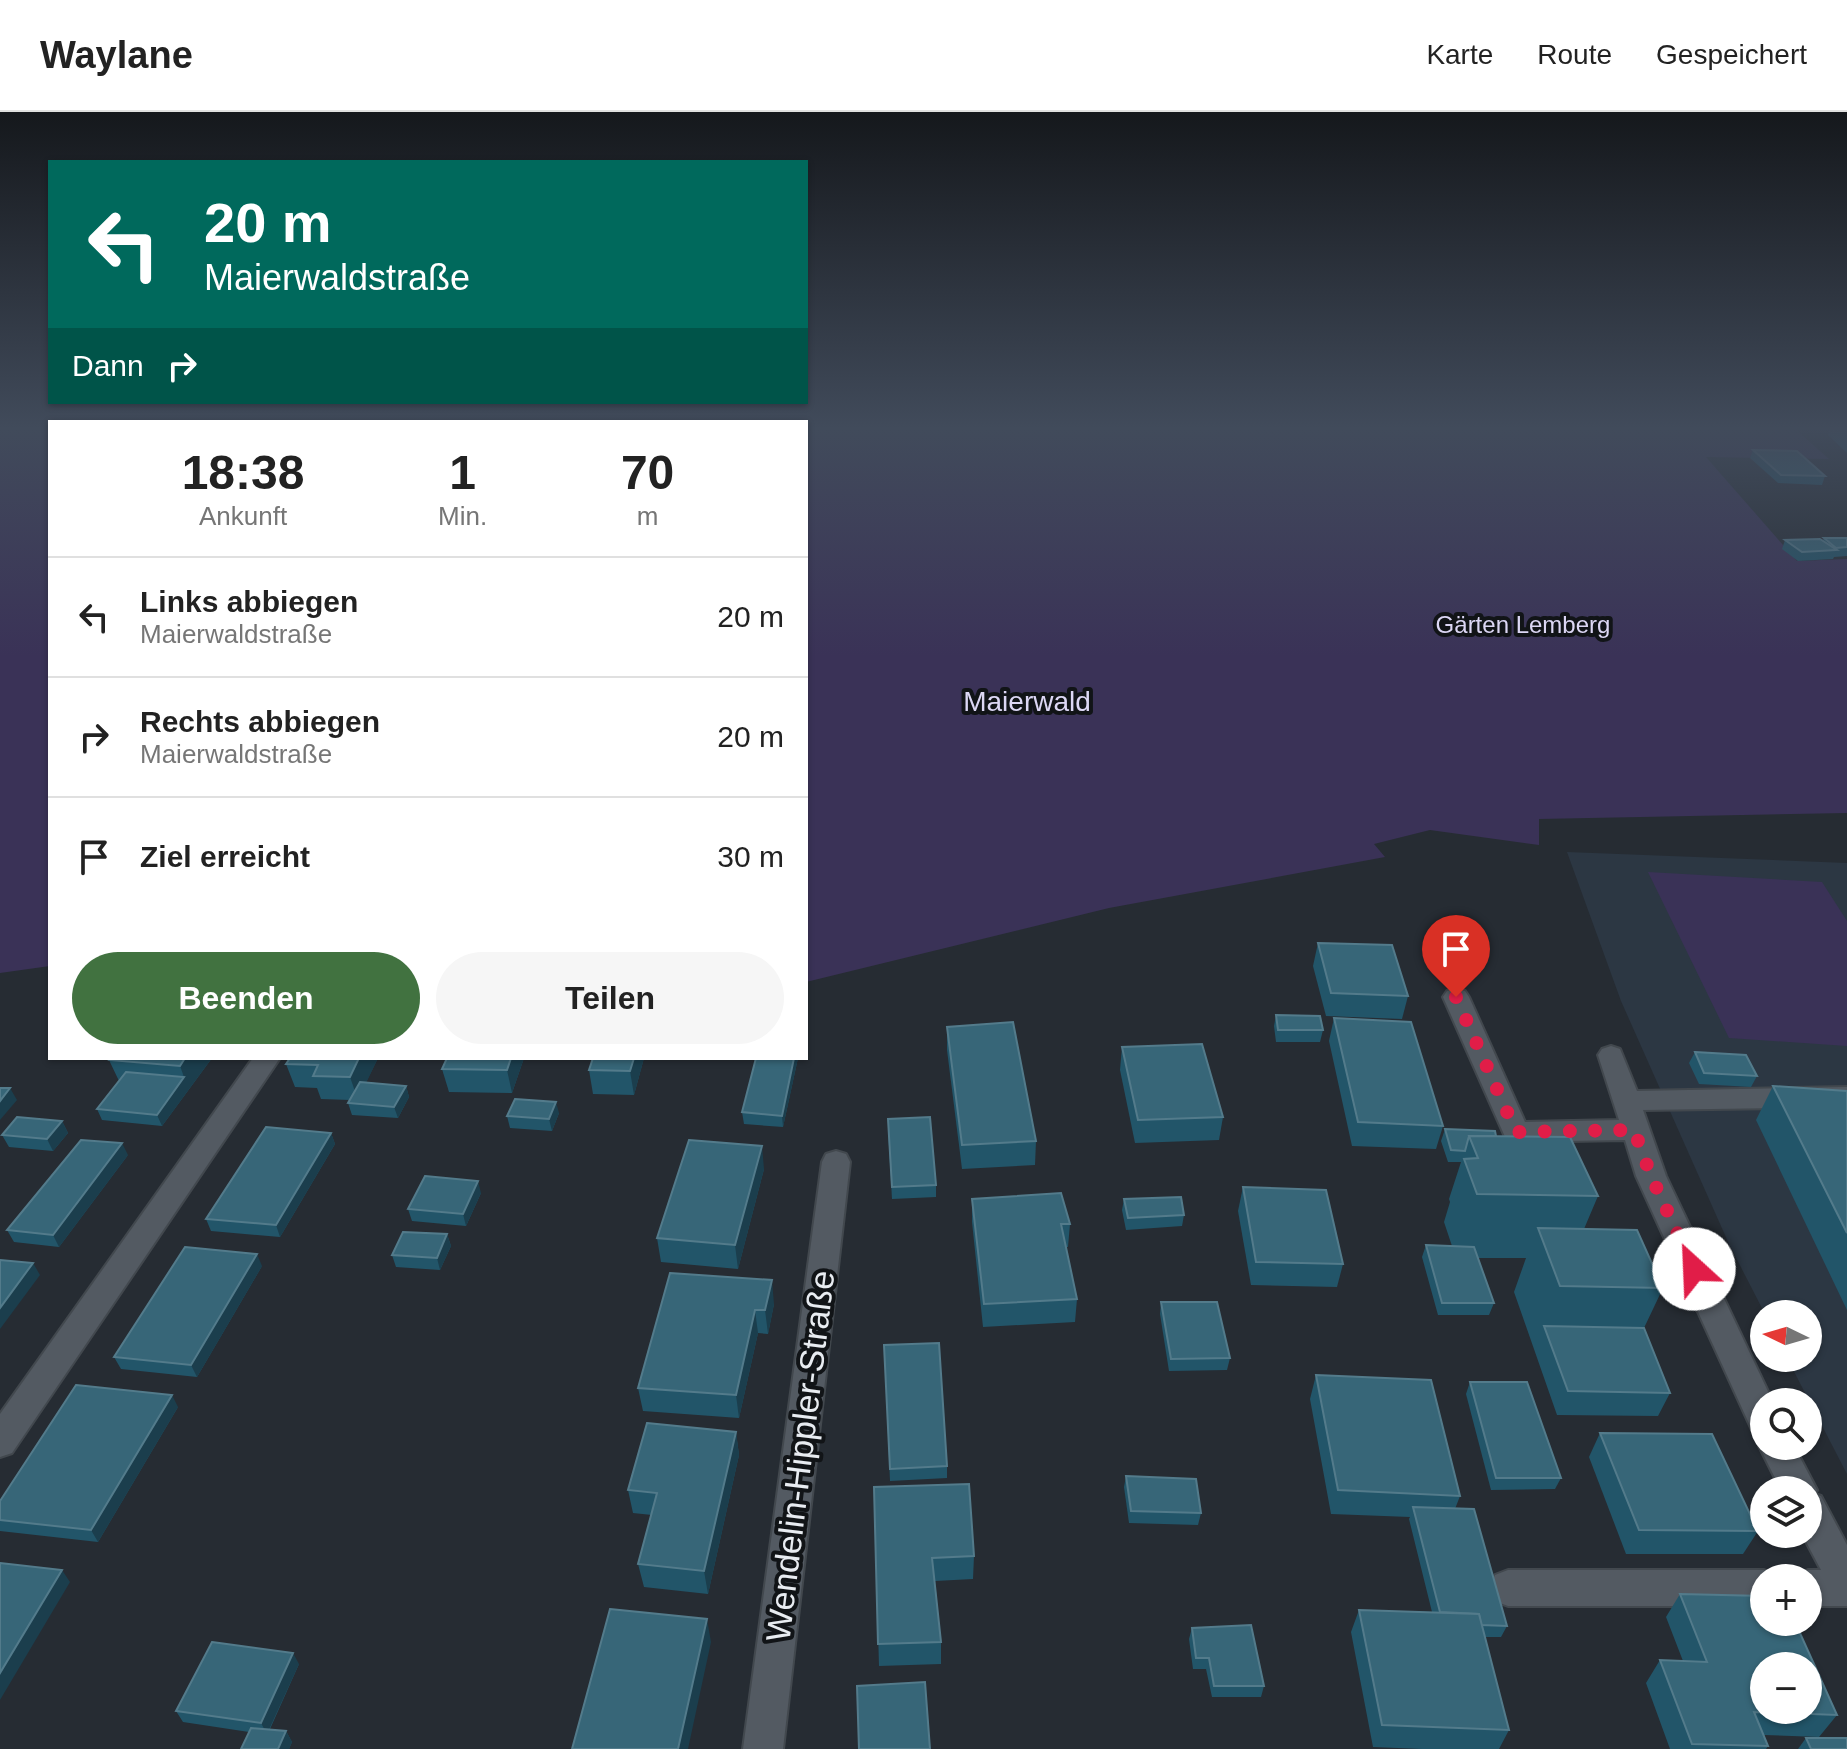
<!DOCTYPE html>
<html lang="de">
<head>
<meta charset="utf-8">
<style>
	:root { --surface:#fff; --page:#f6f6f6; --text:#222; --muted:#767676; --line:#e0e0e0; --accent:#417240 }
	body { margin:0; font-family:Helvetica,sans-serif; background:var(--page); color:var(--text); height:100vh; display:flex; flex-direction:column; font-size:30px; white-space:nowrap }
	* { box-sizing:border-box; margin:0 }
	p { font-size:26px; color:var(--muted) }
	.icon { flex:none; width:44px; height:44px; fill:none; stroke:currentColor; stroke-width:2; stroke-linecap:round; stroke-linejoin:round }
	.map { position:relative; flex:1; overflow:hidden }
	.side { position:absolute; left:48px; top:308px; width:760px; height:640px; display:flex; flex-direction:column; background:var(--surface); border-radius:0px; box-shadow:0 2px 6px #0004 }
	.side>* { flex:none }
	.top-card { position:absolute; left:48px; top:48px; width:760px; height:244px; border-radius:0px; box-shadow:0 2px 6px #0004; background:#00695c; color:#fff; overflow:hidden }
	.needle { width:52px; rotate:275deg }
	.tools { position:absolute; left:1750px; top:1188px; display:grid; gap:16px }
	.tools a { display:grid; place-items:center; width:72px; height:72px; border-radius:50%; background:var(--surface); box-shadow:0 2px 6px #0004; font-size:40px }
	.pin { position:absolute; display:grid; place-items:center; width:68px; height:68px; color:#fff; margin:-82px -34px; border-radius:50% 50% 50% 0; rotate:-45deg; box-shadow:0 0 8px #0007 }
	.pin .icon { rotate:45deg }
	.me { position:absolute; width:88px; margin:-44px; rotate:335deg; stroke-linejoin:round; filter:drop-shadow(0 0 6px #0008) }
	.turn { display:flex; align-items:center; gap:28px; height:168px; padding:0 24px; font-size:36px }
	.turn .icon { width:104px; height:104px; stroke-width:2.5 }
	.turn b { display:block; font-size:56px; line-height:68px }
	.then { display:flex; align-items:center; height:76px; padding:0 24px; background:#0003; gap:16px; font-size:30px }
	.eta { display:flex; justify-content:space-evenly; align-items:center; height:136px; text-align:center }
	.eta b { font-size:48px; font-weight:700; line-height:56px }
	.action { display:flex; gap:16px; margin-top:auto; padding:16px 24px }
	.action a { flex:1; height:92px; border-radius:48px; background:var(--accent); color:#fff; font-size:32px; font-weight:700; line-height:92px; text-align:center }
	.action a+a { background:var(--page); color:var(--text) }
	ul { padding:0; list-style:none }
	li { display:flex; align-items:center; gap:24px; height:120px; padding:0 24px; border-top:2px solid var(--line) }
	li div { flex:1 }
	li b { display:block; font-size:30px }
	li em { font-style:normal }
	header { display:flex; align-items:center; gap:48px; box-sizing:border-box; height:112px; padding:0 40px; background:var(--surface); border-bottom:2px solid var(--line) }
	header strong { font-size:38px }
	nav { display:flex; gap:44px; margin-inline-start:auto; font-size:28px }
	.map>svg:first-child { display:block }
</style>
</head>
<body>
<header>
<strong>Waylane</strong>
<nav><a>Karte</a><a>Route</a><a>Gespeichert</a></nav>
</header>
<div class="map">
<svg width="1847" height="1637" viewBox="0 0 1847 1637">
	<rect width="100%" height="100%" fill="#262c33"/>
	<polygon fill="#2c3743" points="1567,740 1847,751 1847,1362 1787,1246 1808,1246 1808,1202 1765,1202 1729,1132 1621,889"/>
	<g fill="#3a3257">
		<polygon points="0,316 50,316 50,854 0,861"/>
		<polygon points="806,316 1794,316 1829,347 1706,345 1797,449 1847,447 1847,701 1539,707 1539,733 1430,718 1374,732 1385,745 1109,796 806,870"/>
		<polygon points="1648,760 1822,770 1847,809 1847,934 1729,926"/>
	</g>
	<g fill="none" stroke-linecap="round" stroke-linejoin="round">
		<g stroke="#42484e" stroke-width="4">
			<g id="minor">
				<polygon points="1456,877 1465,879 1469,885 1525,1010 1619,1008 1598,943 1602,937 1611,934 1620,937 1637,979 1847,975 1847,995 1643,998 1666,1064 1773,1290 1764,1290 1764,1322 1752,1318 1636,1064 1625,1028 1516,1030 1506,1027 1443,885 1447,879"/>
				<polygon points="253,946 280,946 12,1341 0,1345 0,1302"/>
				<polygon points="836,1039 846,1042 850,1050 783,1637 743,1637 822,1050 826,1042"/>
				<polygon points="1764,1323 1764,1334 1794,1334 1817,1378 1815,1382 1821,1384 1847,1433 1847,1494 1808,1494 1808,1466 1793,1466 1808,1458 1821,1458 1802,1422 1808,1422 1808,1378 1781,1378 1759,1334"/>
				<polygon points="1508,1458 1764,1458 1779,1466 1764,1466 1764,1494 1508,1494 1495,1489 1489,1476 1495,1463"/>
			</g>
		</g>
		<use href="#minor" fill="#535a62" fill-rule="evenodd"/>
	</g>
	<g fill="#225569">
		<polygon points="1831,316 1847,316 1847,341 1828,323"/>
		<polygon points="1753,338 1825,364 1822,373 1778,371 1750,346"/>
		<polygon points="1824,426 1847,426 1847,444 1834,445 1833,447 1798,449 1782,437 1785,428 1823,428"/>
		<polygon points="1318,831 1408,884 1402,907 1326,904 1313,854"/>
		<polygon points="1276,903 1323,918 1320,930 1276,930 1274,914"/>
		<polygon points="1334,906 1443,1014 1436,1037 1352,1034 1329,929"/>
		<polygon points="947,915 1036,1029 1035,1053 962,1057 947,938"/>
		<polygon points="1122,935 1223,1005 1219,1028 1135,1031 1120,958"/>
		<polygon points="1695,940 1757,964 1751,975 1699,972 1689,951"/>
		<polygon points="110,946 212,946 162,1014 102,1008 97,997 119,969 109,948"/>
		<polygon points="290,946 378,946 366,970 406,974 409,985 398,1006 352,1003 348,991 350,988 321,987 317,976 295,975 286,952"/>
		<polygon points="447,946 524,946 512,981 449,980 442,957"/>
		<polygon points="593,946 644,946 634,983 593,982 589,958"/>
		<polygon points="756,946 798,946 783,1015 744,1012 742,1000"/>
		<polygon points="1773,974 1847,979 1847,1198 1756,1008"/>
		<polygon points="559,1001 552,1019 510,1016 507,1004"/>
		<polygon points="62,1009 68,1021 53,1039 9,1035 2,1023"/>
		<polygon points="1445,1017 1496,1024 1598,1084 1584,1117 1663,1176 1644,1216 1670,1281 1658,1304 1557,1303 1514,1180 1526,1146 1478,1146 1494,1191 1489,1203 1438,1203 1422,1145 1426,1133 1452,1134 1444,1110 1450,1090 1449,1087 1461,1050 1448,1050 1441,1029"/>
		<polygon points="888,1018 936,1073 936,1085 892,1087"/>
		<polygon points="331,1021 335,1032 280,1125 211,1119 206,1107"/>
		<polygon points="128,1043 59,1135 14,1130 7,1118"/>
		<polygon points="764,1057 738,1157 661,1150 657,1126"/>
		<polygon points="1243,1075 1343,1152 1337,1175 1251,1173 1238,1099"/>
		<polygon points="481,1081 466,1114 412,1109 408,1097"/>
		<polygon points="972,1087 1070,1112 1068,1135 1066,1135 1077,1187 1075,1210 983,1215 972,1110"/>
		<polygon points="1124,1087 1184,1103 1182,1114 1126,1118 1122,1098"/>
		<polygon points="447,1122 451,1134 440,1158 396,1155 392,1143"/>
		<polygon points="262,1154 197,1265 121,1257 114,1245"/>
		<polygon points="670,1161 774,1192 768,1222 758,1221 739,1306 643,1299 638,1276"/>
		<polygon points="1161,1190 1230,1246 1227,1258 1169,1259 1160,1202"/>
		<polygon points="884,1233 947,1354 947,1366 890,1369"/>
		<polygon points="1316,1263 1460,1384 1455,1397 1507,1514 1501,1525 1485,1525 1509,1618 1499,1637 1422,1637 1373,1635 1351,1520 1359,1498 1432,1500 1409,1407 1410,1405 1331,1402 1310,1287"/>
		<polygon points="1470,1270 1561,1366 1555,1377 1491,1378 1466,1282"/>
		<polygon points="178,1295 98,1430 0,1419 0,1389"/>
		<polygon points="736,1320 739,1343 708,1482 644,1475 638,1452 652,1403 633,1401 628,1378"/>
		<polygon points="1600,1321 1758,1419 1743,1442 1626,1442 1589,1345"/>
		<polygon points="1126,1364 1201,1401 1198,1413 1129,1411 1124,1375"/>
		<polygon points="874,1375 974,1444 973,1467 935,1469 941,1530 941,1552 879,1554"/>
		<polygon points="1680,1482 1837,1603 1819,1625 1764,1623 1768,1634 1766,1637 1670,1637 1646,1571 1660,1548 1683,1549 1666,1505"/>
		<polygon points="1192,1516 1264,1574 1261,1585 1212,1585 1206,1557 1193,1557 1189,1527"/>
		<polygon points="299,1552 270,1617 286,1619 292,1630 289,1637 241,1637 249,1620 183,1610 176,1599"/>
		<polygon points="1806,1626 1847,1637 1798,1637"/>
	</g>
	<g fill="#1b3e4d">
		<polygon points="185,946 212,946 162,1014 157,1003 184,965 180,954"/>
		<polygon points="359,946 378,946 358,988 350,965"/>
		<polygon points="511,946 524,946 512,981 507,958"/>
		<polygon points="634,946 644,946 634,983 630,959"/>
		<polygon points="794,946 798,946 783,1015 782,1004"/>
		<polygon points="406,974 409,985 398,1006 394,995"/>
		<polygon points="10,976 17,988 0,1008 0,989"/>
		<polygon points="556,990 559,1001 552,1019 549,1007"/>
		<polygon points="62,1009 68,1021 53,1039 47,1027"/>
		<polygon points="331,1021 335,1032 280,1125 276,1113"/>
		<polygon points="122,1031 128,1043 59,1135 53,1123"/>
		<polygon points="762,1034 764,1057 738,1157 735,1133"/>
		<polygon points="478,1069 481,1081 466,1114 463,1102"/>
		<polygon points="447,1122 451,1134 440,1158 437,1146"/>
		<polygon points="257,1142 262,1154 197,1265 191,1253"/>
		<polygon points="33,1151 40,1163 0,1217 0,1196"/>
		<polygon points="772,1168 774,1192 768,1222 765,1198"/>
		<polygon points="755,1198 758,1221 739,1306 736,1283"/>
		<polygon points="172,1283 178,1295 98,1430 91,1418"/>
		<polygon points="736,1320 739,1343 708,1482 704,1459"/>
		<polygon points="62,1458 70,1470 0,1588 0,1561"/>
		<polygon points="707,1507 711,1530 688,1637 678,1637"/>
		<polygon points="293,1541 299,1552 267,1622 261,1611"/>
		<polygon points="286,1619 292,1630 289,1637 278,1637"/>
	</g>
	<g fill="#376678" stroke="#537b8b" stroke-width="2" fill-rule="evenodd">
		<polygon points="1753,338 1797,339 1825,364 1781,363"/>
		<polygon points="1824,426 1847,426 1847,435 1836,436"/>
		<polygon points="1820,427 1837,438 1802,440 1785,428"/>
		<polygon points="1318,831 1392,833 1408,884 1331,881"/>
		<polygon points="1276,903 1320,904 1323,918 1278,918"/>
		<polygon points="1334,906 1411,910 1443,1014 1358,1010"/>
		<polygon points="1013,910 1036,1029 962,1033 947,915"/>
		<polygon points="1202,932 1223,1005 1138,1008 1122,935"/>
		<polygon points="1695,940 1746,943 1757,964 1704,961"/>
		<polygon points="110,946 185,946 180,954 109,948"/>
		<polygon points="290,946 359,946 350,965 313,964 318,953 286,952"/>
		<polygon points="447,946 511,946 507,958 442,957"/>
		<polygon points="593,946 634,946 630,959 589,958"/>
		<polygon points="756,946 794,946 782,1004 742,1000"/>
		<polygon points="126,960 184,965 157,1003 97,997"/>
		<polygon points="360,970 406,974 394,995 348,991"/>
		<polygon points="1773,974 1847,979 1847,1121"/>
		<polygon points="0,976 10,976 0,989"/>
		<polygon points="515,987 556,990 549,1007 507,1004"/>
		<polygon points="17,1005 62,1009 47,1027 2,1023"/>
		<polygon points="930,1005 936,1073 892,1075 888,1007"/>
		<polygon points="266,1015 331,1021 276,1113 206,1107"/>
		<polygon points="1445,1017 1495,1019 1496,1024 1469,1024 1465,1039 1451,1038"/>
		<polygon points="1469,1024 1570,1025 1598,1084 1477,1082 1464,1047 1478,1046"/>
		<polygon points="81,1028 122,1031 53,1123 7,1118"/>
		<polygon points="689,1028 762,1034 735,1133 657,1126"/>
		<polygon points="425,1064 478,1069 463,1102 408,1097"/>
		<polygon points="1243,1075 1326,1078 1343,1152 1256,1150"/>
		<polygon points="1061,1081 1070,1112 1061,1112 1077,1187 984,1192 972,1087"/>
		<polygon points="1181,1085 1184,1103 1128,1106 1124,1087"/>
		<polygon points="1538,1116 1637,1118 1663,1176 1560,1174"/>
		<polygon points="403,1120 447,1122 437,1146 392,1143"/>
		<polygon points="1426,1133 1474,1135 1494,1191 1442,1191"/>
		<polygon points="185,1135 257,1142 191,1253 114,1245"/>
		<polygon points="0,1148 33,1151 0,1196"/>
		<polygon points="670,1161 772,1168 765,1198 755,1198 736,1283 638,1276"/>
		<polygon points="1161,1190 1217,1190 1230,1246 1171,1247"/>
		<polygon points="1544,1214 1644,1216 1670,1281 1568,1279"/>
		<polygon points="939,1231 947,1354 890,1357 884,1233"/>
		<polygon points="1316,1263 1431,1268 1460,1384 1338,1378"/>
		<polygon points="1470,1270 1527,1270 1561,1366 1496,1366"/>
		<polygon points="76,1273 172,1283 91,1418 0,1408 0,1389"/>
		<polygon points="647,1311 736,1320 704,1459 638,1452 657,1381 628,1378"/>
		<polygon points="1600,1321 1712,1322 1758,1419 1639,1418"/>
		<polygon points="1126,1364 1196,1367 1201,1401 1131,1399"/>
		<polygon points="969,1372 974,1444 932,1446 941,1530 878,1532 874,1375"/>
		<polygon points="1413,1395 1474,1397 1507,1514 1481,1513 1479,1502 1440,1500"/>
		<polygon points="0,1451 62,1458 0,1561"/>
		<path d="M1680,1482L1764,1484V1510H1795L1837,1603L1754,1600L1768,1634L1692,1632L1660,1548L1707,1550ZM1764,1554H1808V1598H1764Z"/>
		<polygon points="610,1497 707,1507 678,1637 572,1637"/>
		<polygon points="1359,1498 1479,1502 1509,1618 1382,1613"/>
		<polygon points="1251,1513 1264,1574 1214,1574 1209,1546 1196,1546 1192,1516"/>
		<polygon points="212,1530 293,1541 261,1611 176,1599"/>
		<polygon points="925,1570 930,1637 859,1637 857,1574"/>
		<polygon points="251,1616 286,1619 278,1637 241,1637"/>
		<polygon points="1806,1626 1847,1626 1847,1637 1811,1637"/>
	</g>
	<linearGradient id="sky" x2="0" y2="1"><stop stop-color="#15181c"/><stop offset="0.58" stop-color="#414b5b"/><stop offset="1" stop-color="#414b5b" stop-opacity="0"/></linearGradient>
	<rect width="1847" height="545" fill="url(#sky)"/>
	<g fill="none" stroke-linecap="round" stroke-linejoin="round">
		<polyline stroke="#e11d48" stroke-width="14" stroke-dasharray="0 25.2" points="1456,885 1516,1020 1634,1018 1651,1064 1694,1157"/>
	</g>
	<g text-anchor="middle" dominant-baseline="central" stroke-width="8" stroke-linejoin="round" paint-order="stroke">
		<g font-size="24" fill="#dcd7f4" stroke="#111417">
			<text x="1523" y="512">Gärten Lemberg</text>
		</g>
		<g font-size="28" fill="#dcd7f4" stroke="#111417">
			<text x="1027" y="589">Maierwald</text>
		</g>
		<g font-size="34" fill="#e8ecf1" stroke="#111417">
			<text transform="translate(800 1344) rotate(-83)">Wendelin-Hippler-Straße</text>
		</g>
	</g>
</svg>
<div class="tools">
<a><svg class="needle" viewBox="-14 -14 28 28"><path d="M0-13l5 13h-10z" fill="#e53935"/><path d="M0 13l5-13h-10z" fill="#767676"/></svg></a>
<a><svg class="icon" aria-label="search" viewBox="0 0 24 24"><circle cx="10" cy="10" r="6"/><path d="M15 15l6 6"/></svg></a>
<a><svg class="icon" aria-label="layers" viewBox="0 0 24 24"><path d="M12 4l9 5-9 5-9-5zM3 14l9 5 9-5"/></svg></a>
<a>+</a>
<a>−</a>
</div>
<div class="pin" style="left:1456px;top:885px;background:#d93025"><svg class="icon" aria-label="arrive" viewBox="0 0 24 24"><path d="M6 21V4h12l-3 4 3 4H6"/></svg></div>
<svg class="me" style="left:1694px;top:1157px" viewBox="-20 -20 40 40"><circle r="19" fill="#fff"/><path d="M0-13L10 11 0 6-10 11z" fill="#e11d48"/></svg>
<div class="top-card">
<div class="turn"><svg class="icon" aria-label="left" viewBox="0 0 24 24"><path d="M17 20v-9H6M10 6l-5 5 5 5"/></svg><div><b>20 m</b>Maierwaldstraße</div></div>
<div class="then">Dann<svg class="icon" aria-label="right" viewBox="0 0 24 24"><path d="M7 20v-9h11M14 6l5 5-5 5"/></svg></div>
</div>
<section class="side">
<div class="eta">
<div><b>18:38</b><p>Ankunft</p></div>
<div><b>1</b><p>Min.</p></div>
<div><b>70</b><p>m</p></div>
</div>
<ul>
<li><svg class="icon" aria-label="left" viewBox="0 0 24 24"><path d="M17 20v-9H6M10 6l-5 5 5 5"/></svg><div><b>Links abbiegen</b><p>Maierwaldstraße</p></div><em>20 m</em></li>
<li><svg class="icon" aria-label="right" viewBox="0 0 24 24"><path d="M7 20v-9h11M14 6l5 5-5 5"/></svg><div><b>Rechts abbiegen</b><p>Maierwaldstraße</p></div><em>20 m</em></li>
<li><svg class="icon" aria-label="arrive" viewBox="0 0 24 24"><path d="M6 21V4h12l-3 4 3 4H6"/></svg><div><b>Ziel erreicht</b></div><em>30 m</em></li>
</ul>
<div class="action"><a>Beenden</a><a>Teilen</a></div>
</section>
</div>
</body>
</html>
